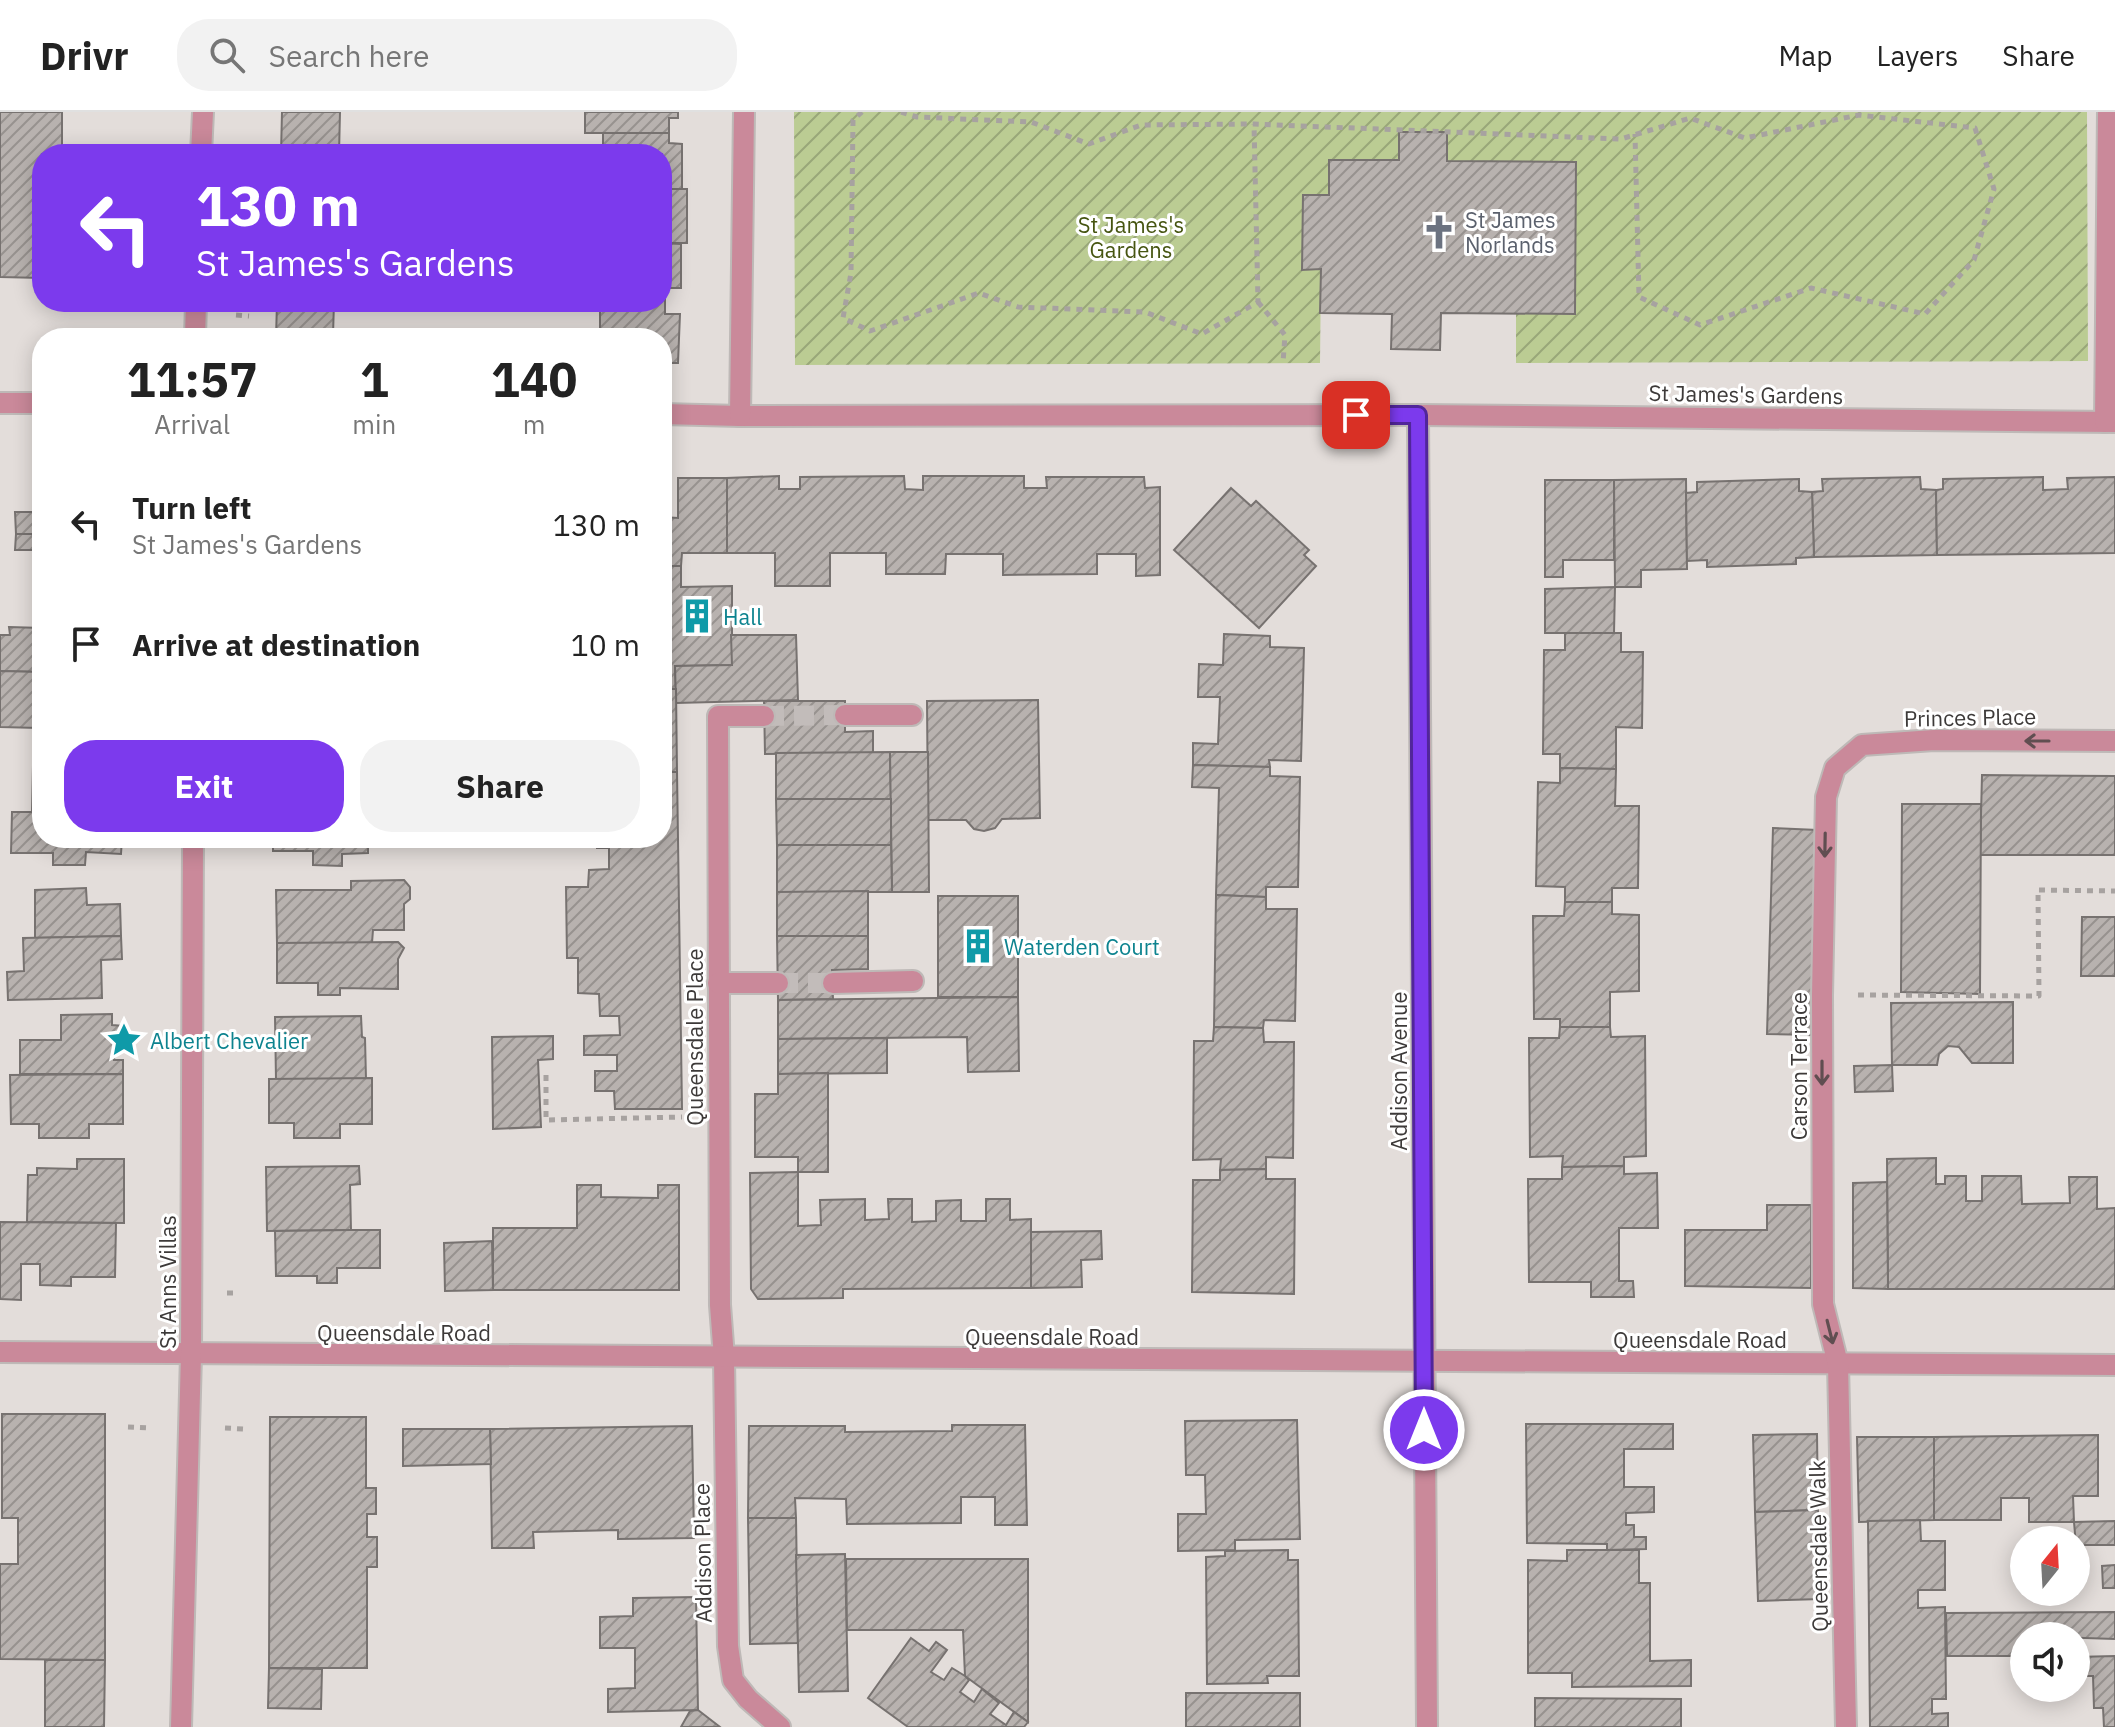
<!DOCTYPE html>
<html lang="en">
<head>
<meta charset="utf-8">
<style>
	:root { --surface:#fff; --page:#f2f2f2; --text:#222; --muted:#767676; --line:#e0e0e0; --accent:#7c3aed }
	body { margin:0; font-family:"IBM Plex Sans",sans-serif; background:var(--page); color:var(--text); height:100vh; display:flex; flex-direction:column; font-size:30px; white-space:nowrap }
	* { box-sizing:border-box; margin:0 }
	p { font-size:26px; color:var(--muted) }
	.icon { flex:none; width:44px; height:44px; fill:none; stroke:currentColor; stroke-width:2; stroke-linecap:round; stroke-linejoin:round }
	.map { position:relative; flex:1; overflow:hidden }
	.panel { position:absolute; left:32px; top:216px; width:640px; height:520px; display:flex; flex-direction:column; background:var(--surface); border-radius:32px; box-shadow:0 4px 20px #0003 }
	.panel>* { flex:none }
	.banner { position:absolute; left:32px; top:32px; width:640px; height:168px; border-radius:32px; box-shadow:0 4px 20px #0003; background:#7c3aed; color:#fff; overflow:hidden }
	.needle { width:52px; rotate:18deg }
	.buttons { position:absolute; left:2010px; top:1414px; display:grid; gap:16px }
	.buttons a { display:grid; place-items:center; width:80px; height:80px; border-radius:50%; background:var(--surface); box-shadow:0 4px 20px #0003; font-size:40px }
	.pin { position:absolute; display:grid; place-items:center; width:68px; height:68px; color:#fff; margin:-34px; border-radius:16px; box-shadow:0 4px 12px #0006 }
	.me { position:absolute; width:88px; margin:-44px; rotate:0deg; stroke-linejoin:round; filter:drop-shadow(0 0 6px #0008) }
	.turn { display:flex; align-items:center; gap:28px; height:168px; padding:0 32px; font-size:36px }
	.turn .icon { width:104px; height:104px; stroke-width:2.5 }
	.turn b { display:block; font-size:56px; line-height:68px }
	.eta { display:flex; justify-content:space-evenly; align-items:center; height:136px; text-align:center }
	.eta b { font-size:48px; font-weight:800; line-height:56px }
	.primary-button { display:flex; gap:16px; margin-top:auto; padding:16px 32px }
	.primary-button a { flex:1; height:92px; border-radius:32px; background:var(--accent); color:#fff; font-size:32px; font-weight:800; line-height:92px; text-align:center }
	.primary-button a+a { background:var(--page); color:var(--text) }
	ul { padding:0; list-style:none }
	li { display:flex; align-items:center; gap:24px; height:120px; padding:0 32px }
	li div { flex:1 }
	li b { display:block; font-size:30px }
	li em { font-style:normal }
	header { display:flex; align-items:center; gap:48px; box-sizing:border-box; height:112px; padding:0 40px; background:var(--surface); border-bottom:2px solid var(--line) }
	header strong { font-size:38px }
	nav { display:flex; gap:44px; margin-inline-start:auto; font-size:28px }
	.search { width:560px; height:72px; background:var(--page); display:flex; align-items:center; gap:20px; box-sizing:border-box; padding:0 28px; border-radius:32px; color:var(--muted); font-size:30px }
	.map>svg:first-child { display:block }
</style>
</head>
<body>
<header>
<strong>Drivr</strong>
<div class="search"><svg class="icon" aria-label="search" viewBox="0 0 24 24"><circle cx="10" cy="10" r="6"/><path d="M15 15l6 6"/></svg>Search here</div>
<nav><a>Map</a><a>Layers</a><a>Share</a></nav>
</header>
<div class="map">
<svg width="2115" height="1615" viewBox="0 0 2115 1615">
	<defs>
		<pattern id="garden-furrows" width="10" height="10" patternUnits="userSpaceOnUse" patternTransform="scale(2)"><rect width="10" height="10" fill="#bbcc93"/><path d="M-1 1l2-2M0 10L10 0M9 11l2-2" fill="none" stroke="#99a779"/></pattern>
		<pattern id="building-hatch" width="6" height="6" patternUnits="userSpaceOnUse" patternTransform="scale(2)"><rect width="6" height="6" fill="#b8b2af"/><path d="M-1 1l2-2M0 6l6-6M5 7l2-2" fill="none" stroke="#97928f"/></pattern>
	</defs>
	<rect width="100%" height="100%" fill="#e3ddda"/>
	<polygon fill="url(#garden-furrows)" points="794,0 2087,0 2088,249 1516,251 1516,202 1575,202 1576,51 1447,49 1447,20 1399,20 1399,48 1329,48 1329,83 1303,83 1302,157 1321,157 1320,251 795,253"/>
	<g fill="url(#building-hatch)" stroke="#777270" stroke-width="2">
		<polygon points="0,0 62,0 62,42 42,42 42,166 0,165"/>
		<polygon points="282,0 340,0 339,42 281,42"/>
		<polygon points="585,0 678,0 678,6 669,6 669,21 585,21"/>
		<polygon points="1399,20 1447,20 1447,49 1576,50 1575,202 1441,201 1440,238 1391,237 1392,202 1320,201 1321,157 1302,158 1303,83 1329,83 1329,48 1399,48"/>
		<polygon points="603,21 669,21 669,31 682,32 682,77 662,77 662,42 603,42"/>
		<rect x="662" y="77" width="25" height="54"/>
		<polygon points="662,131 681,132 681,176 665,176 665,188 662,188"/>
		<polygon points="662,188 665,188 665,202 680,202 678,251 662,251 662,226 600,226 600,190"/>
		<polygon points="277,190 334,190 333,223 343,224 343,226 276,226"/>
		<polygon points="40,339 42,422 16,422 15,400 40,400"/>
		<polygon points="779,364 779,377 800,377 800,365 904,364 905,377 923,378 923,364 1024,364 1024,376 1047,376 1046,365 1144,365 1145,376 1160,375 1160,463 1136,464 1136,442 1097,442 1097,462 1003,463 1003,442 946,442 945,462 886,462 886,441 830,441 830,474 775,474 775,441 727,441 727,366"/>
		<polygon points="1920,365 1921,377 1936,378 1937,443 1814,445 1812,380 1823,379 1822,367"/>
		<polygon points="2043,365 2043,378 2068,377 2067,366 2115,365 2115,441 1937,443 1936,378 1943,377 1943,367"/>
		<polygon points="678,366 727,366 727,441 682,441 681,454 664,454 663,405 678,406"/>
		<polygon points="1686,367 1687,457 1641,458 1641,475 1615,475 1614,368"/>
		<polygon points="1799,367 1799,379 1812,380 1814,445 1796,446 1796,452 1707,455 1707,448 1687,449 1686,381 1697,380 1697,370"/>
		<polygon points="1545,368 1614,368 1614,448 1563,448 1563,465 1545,465"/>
		<polygon points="1231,376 1251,394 1256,389 1309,438 1304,443 1316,454 1259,516 1174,438"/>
		<polygon points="662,405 663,405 665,484 662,484"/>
		<polygon points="16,422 42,422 42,463 39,463 38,438 15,438"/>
		<polygon points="664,454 681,454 681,475 732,474 732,553 675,554 676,577 662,577"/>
		<polygon points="1615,475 1614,521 1545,521 1545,477"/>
		<polygon points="9,515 42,516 42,560 0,559 0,523 10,523"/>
		<polygon points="1565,521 1621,521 1621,540 1643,540 1642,616 1616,615 1616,657 1560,656 1560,642 1543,642 1544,538 1565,538"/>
		<polygon points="1224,522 1270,524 1270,535 1304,536 1301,649 1269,648 1270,655 1193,653 1193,631 1218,632 1220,585 1198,585 1199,552 1223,553"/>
		<polygon points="731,523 796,523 798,588 676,591 675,554 732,553"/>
		<polygon points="0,559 42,560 42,600 38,600 39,616 0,615"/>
		<polygon points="662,577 676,577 677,660 662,660"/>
		<polygon points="1038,588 1040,706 1002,707 995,716 984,719 974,717 966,708 928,708 927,589"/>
		<polygon points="764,589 845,589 845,620 873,619 873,641 765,642"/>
		<polygon points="890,640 891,687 776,687 776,641"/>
		<polygon points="890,640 928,640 929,780 892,780"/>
		<polygon points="1193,653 1270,655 1270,664 1300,665 1298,775 1266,775 1266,785 1216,783 1219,676 1192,675"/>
		<polygon points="33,654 42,654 42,700 32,700"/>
		<polygon points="1560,656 1616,657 1615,694 1639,694 1638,776 1612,776 1612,790 1565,790 1565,775 1536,774 1538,670 1560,671"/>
		<polygon points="662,660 677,660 682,997 615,997 614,979 595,979 595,959 617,959 617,943 584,943 584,924 620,923 619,904 600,904 599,882 578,881 578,846 567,846 566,775 588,775 589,758 609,757 609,736 597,736 597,726 662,726"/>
		<polygon points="1982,663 2115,664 2115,743 1980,743"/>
		<polygon points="776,687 891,687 891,733 777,733"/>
		<polygon points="1902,692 1981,692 1980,882 1901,880"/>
		<polygon points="12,700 42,700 42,726 122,726 121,742 86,740 85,753 53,753 53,741 11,741"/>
		<polygon points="1773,716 1817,718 1812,923 1767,922"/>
		<polygon points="273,726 368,726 368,741 342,742 342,754 313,753 313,739 273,739"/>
		<polygon points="777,733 891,733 892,780 777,780"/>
		<polygon points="404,768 410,775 410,787 404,792 404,818 373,818 372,831 277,831 276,778 351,778 351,769"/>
		<polygon points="86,776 87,793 120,792 121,824 35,826 35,778"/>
		<polygon points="868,779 868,824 777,824 777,780"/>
		<polygon points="1216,783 1266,785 1266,797 1297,797 1295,909 1264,908 1263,916 1214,915"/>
		<rect x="938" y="784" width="80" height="101"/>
		<polygon points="1565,790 1612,790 1612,802 1639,803 1639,879 1610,880 1610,915 1560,915 1560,907 1534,907 1533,804 1564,804"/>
		<polygon points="2082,805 2115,805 2115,864 2081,864"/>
		<polygon points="121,824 122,847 101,848 102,886 8,888 7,860 24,859 23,826"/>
		<polygon points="777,824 868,824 868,857 832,858 833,887 778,888"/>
		<polygon points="398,830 404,836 398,847 398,877 340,876 340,883 318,883 318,871 277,871 277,831"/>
		<polygon points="1018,885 1019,959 968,960 967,925 778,927 778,888"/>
		<polygon points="2013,890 2013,951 1972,951 1959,935 1948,934 1939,942 1937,953 1892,953 1891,891"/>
		<polygon points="112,902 112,913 124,914 124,937 115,937 114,948 123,948 123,962 20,962 20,928 61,928 61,903"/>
		<polygon points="361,904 362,925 365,926 366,967 276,968 275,905"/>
		<polygon points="1214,915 1263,916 1264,930 1294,930 1293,1046 1266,1045 1266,1057 1220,1058 1221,1047 1193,1048 1194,929 1213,929"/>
		<polygon points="1560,915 1610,915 1611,925 1645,924 1646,1044 1624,1045 1624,1054 1562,1055 1563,1044 1530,1045 1529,926 1559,926"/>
		<polygon points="553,924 553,947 538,948 541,1015 493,1017 492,925"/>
		<polygon points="887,926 887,961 778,962 778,927"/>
		<polygon points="1892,953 1893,979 1855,980 1854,954"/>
		<polygon points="828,961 828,1060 798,1060 798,1045 755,1045 755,982 778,982 778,962"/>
		<polygon points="123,962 123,1012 89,1012 89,1026 39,1026 39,1012 11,1012 10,963"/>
		<polygon points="372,966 372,1012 340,1012 340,1026 294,1026 294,1011 269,1011 269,967"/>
		<polygon points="1936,1046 1936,1072 1945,1072 1945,1064 1966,1064 1966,1089 1982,1089 1982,1064 2021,1064 2022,1092 2070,1091 2069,1065 2097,1065 2097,1097 2115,1096 2115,1177 1888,1177 1887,1047"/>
		<polygon points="77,1047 124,1047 124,1111 27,1110 28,1063 37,1063 37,1056 77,1057"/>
		<polygon points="359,1054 360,1072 350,1073 351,1118 267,1119 266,1055"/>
		<polygon points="1624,1054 1624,1062 1657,1061 1658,1116 1619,1116 1619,1169 1633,1169 1634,1185 1591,1185 1591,1170 1529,1170 1528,1067 1562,1067 1562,1055"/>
		<polygon points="1266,1057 1266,1067 1295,1067 1294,1182 1192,1180 1193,1068 1220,1068 1220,1058"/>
		<polygon points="798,1060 798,1114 821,1113 820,1088 865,1087 865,1108 889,1107 888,1087 912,1087 912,1110 936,1109 936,1089 961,1088 961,1109 986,1109 986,1087 1010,1087 1010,1108 1031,1107 1031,1176 843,1177 843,1186 758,1187 751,1177 750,1061"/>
		<polygon points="1887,1070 1888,1177 1853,1176 1853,1071"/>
		<polygon points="577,1073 601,1073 601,1085 658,1086 658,1073 679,1073 679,1178 493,1178 493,1116 577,1116"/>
		<polygon points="1767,1093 1811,1093 1811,1176 1685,1174 1685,1118 1767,1118"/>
		<polygon points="0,1110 116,1111 115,1165 71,1165 71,1174 40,1173 40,1152 21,1152 21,1188 0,1187"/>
		<polygon points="351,1118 380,1118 380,1156 337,1156 337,1171 317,1171 317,1164 276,1164 275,1119"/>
		<polygon points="1101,1119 1102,1147 1081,1148 1082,1175 1031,1176 1031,1120"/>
		<polygon points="492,1129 493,1178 445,1179 444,1131"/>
		<polygon points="2,1302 105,1302 105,1548 0,1547 0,1452 18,1452 18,1406 2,1406"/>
		<polygon points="270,1305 366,1305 366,1376 376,1376 376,1402 367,1402 367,1425 377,1425 377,1455 367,1455 367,1556 269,1556"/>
		<polygon points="1297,1308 1300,1427 1235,1428 1235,1438 1178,1439 1178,1402 1206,1402 1205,1363 1186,1363 1185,1309"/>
		<polygon points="1526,1312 1673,1312 1673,1337 1624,1337 1624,1375 1654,1375 1654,1400 1626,1401 1626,1413 1634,1413 1634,1425 1646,1425 1646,1437 1607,1438 1607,1432 1527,1431"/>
		<polygon points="952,1313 1025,1313 1027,1413 995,1413 995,1385 961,1385 961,1411 847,1412 846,1387 795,1386 796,1406 748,1406 749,1314 845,1314 845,1320 952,1319"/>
		<polygon points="692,1314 694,1426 618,1427 618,1418 533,1420 534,1436 492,1436 490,1317"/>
		<polygon points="403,1317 490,1317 491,1352 403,1354"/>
		<polygon points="1817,1322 1818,1398 1755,1400 1753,1323"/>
		<polygon points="2098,1323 2098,1384 2073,1384 2074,1410 2029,1410 2029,1386 2001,1386 2001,1408 1934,1408 1934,1325"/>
		<polygon points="1857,1325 1934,1325 1934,1408 1859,1410"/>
		<polygon points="1818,1398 1821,1487 1758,1489 1755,1400"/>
		<polygon points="748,1406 796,1406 798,1531 750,1532"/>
		<polygon points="1920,1408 1921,1429 1945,1429 1945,1478 1918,1478 1918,1496 1945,1495 1946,1587 1932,1587 1932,1602 1948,1601 1948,1615 1870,1615 1868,1409"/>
		<polygon points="2115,1409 2115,1433 2076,1433 2074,1410"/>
		<polygon points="1288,1438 1288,1448 1298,1448 1299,1564 1267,1564 1268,1571 1207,1572 1206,1445 1225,1444 1225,1439"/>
		<polygon points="1567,1438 1639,1438 1639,1471 1650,1471 1650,1549 1691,1548 1691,1574 1572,1575 1572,1561 1528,1561 1528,1448 1567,1449"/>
		<polygon points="845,1442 848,1579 799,1580 796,1443"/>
		<polygon points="846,1447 1028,1447 1028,1610 965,1564 963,1518 847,1518"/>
		<polygon points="2115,1453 2115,1476 2103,1476 2102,1454"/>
		<polygon points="696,1485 698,1598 608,1600 608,1577 635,1576 635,1536 600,1536 600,1505 633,1504 633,1486"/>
		<polygon points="2115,1500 2115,1527 2024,1524 2024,1528 2021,1528 2021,1544 1947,1544 1946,1501"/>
		<polygon points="911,1526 929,1539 936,1530 947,1538 931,1560 944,1568 952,1556 965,1564 969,1568 960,1580 974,1590 982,1577 999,1591 990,1602 1006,1613 1014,1600 1028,1610 1024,1615 908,1615 868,1586"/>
		<polygon points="2115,1544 2115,1615 2104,1615 2103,1596 2094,1596 2093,1564 2076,1564 2076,1545"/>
		<polygon points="45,1548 105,1548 104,1615 45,1615"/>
		<polygon points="269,1556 322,1557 321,1597 268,1596"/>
		<rect x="1186" y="1581" width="114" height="34"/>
		<polygon points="1535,1586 1681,1587 1681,1615 1535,1615"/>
		<polygon points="698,1598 720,1615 681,1615 690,1599"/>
	</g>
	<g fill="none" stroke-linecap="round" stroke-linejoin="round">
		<g stroke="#c2bcba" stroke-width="20" stroke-dasharray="20 10" stroke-linecap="butt">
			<polyline points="764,604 845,603"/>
			<polyline points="778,871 833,871"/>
		</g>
		<g stroke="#beb9b7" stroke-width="24">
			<g id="minor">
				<polyline points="201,42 203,0"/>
				<polyline points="195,226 196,190"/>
				<polyline points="0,291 42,291"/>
				<polyline points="662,302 740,304 1418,303 2115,310"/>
				<polyline points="1418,303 1427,1615"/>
				<polyline points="740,304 744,0"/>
				<polyline points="2105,310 2108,0"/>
				<polyline points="845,603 912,603"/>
				<polyline points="764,604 718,604 720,1193 724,1246 728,1534 733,1568 748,1587 780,1615"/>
				<polyline points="718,871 778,871"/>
				<polyline points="833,871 913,869"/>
				<polyline points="0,1240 2115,1253"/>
				<polyline points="181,1615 191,1243 193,726"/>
				<polyline points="1846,1615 1838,1252 1823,1192 1822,883 1826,685 1835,656 1862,633 1934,628 2115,629"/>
			</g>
		</g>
		<g stroke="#a7a2a0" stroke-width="5" stroke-dasharray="6 6" stroke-linecap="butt">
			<polyline points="862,0 853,8 851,161 843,206 870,219 979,181 1018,195 1145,200 1202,222 1258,190 1254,12"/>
			<polyline points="901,0 917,5 1031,10 1089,32 1141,13 1254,12 1621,27 1690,6 1745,26 1859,3 1975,16 1994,77 1974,148 1925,202 1811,176 1700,213 1639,185 1635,22"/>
			<polyline points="1258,190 1285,223 1283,251"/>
			<polyline points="236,203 249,204"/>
			<polyline points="1858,883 2039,884 2038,778 2115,779"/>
			<polyline points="546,963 546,1008 682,1005"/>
			<polyline points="227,1181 239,1181"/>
			<polyline points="128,1315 151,1316"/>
			<polyline points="225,1316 244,1317"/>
		</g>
		<use href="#minor" stroke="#ca899a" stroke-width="20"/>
	</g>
	<defs><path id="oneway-shaft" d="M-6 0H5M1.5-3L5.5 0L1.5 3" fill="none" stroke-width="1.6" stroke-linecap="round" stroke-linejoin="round" transform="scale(2)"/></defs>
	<g stroke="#604e51">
		<use href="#oneway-shaft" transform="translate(2037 629) rotate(-180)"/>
		<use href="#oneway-shaft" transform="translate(1825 733) rotate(91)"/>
		<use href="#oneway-shaft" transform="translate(1822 961) rotate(90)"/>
		<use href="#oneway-shaft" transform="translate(1830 1220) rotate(76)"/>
	</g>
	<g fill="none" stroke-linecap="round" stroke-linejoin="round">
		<g stroke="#51269a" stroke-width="20">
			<polyline id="route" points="1356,303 1418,303 1424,1318"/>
		</g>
		<use href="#route" stroke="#7c3aed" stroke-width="14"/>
	</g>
	<defs>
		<g id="church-bare" transform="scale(2.76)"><path d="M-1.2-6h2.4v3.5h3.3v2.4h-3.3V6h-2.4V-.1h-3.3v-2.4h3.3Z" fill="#6b7280" stroke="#fff" stroke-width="2.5" paint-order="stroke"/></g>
		<g id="building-bare" transform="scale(2.76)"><path d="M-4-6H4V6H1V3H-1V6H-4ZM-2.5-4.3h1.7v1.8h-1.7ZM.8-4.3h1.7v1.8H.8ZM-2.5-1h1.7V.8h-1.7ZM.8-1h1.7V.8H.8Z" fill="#0f9aa8" stroke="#fff" stroke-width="2.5" paint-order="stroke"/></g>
		<g id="sight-bare" transform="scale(2.76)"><path d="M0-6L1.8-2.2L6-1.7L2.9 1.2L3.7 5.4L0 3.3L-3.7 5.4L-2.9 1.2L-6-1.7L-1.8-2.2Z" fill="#0f9aa8" stroke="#fff" stroke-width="2.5" paint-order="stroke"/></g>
	</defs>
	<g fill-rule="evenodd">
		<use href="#church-bare" x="1439" y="120"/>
		<use href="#building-bare" x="697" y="504"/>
		<use href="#building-bare" x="978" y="834"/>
		<use href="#sight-bare" x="124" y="928"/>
	</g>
	<g text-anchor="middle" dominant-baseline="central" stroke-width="6" stroke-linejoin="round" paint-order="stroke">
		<g font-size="22" fill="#5b616d" stroke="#fff" text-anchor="start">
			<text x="1465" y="107">St James<tspan x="1465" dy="25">Norlands</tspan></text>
		</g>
		<g font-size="22" fill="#465511" stroke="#fff">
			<text x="1131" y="112">St James's<tspan x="1131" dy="25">Gardens</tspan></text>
		</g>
		<g font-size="22" fill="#3d3a39" stroke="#fff">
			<text transform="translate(1746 282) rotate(1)">St James's Gardens</text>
			<text transform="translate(1970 605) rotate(-1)">Princes Place</text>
			<text transform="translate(694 925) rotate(-90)">Queensdale Place</text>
			<text transform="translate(1798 954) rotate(-90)">Carson Terrace</text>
			<text transform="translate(1398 959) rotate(-90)">Addison Avenue</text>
			<text transform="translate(167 1170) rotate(-90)">St Anns Villas</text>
			<text x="404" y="1220">Queensdale Road</text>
			<text x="1052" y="1224">Queensdale Road</text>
			<text x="1700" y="1227">Queensdale Road</text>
			<text transform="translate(1818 1434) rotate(-91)">Queensdale Walk</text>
			<text transform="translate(702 1441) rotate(-91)">Addison Place</text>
		</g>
		<g font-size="22" fill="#0d838f" stroke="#fff" text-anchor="start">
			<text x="723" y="504">Hall</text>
			<text x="1004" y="834">Waterden Court</text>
			<text x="150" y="928">Albert Chevalier</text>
		</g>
	</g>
</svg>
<div class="buttons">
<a><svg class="needle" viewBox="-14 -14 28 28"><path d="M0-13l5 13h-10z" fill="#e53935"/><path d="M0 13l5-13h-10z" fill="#767676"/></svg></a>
<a><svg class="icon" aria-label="sound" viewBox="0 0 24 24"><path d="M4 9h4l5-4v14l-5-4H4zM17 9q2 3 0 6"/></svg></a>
</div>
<div class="pin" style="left:1356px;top:303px;background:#d93025"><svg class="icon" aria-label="arrive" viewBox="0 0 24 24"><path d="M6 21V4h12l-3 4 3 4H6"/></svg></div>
<svg class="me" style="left:1424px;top:1318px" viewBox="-20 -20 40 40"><circle r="17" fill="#7c3aed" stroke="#fff" stroke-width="3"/><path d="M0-11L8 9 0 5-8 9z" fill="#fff"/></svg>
<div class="banner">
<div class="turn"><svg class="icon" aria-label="left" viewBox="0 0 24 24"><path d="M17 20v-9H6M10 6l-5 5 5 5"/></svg><div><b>130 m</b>St James's Gardens</div></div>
</div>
<section class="panel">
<div class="eta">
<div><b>11:57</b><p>Arrival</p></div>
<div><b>1</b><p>min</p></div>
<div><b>140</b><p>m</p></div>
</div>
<ul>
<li><svg class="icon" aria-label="left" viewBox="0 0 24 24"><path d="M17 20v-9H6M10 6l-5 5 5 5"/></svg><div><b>Turn left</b><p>St James's Gardens</p></div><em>130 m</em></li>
<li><svg class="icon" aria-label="arrive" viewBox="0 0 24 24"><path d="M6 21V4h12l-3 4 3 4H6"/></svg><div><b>Arrive at destination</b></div><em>10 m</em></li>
</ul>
<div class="primary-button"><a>Exit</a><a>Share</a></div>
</section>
</div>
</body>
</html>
